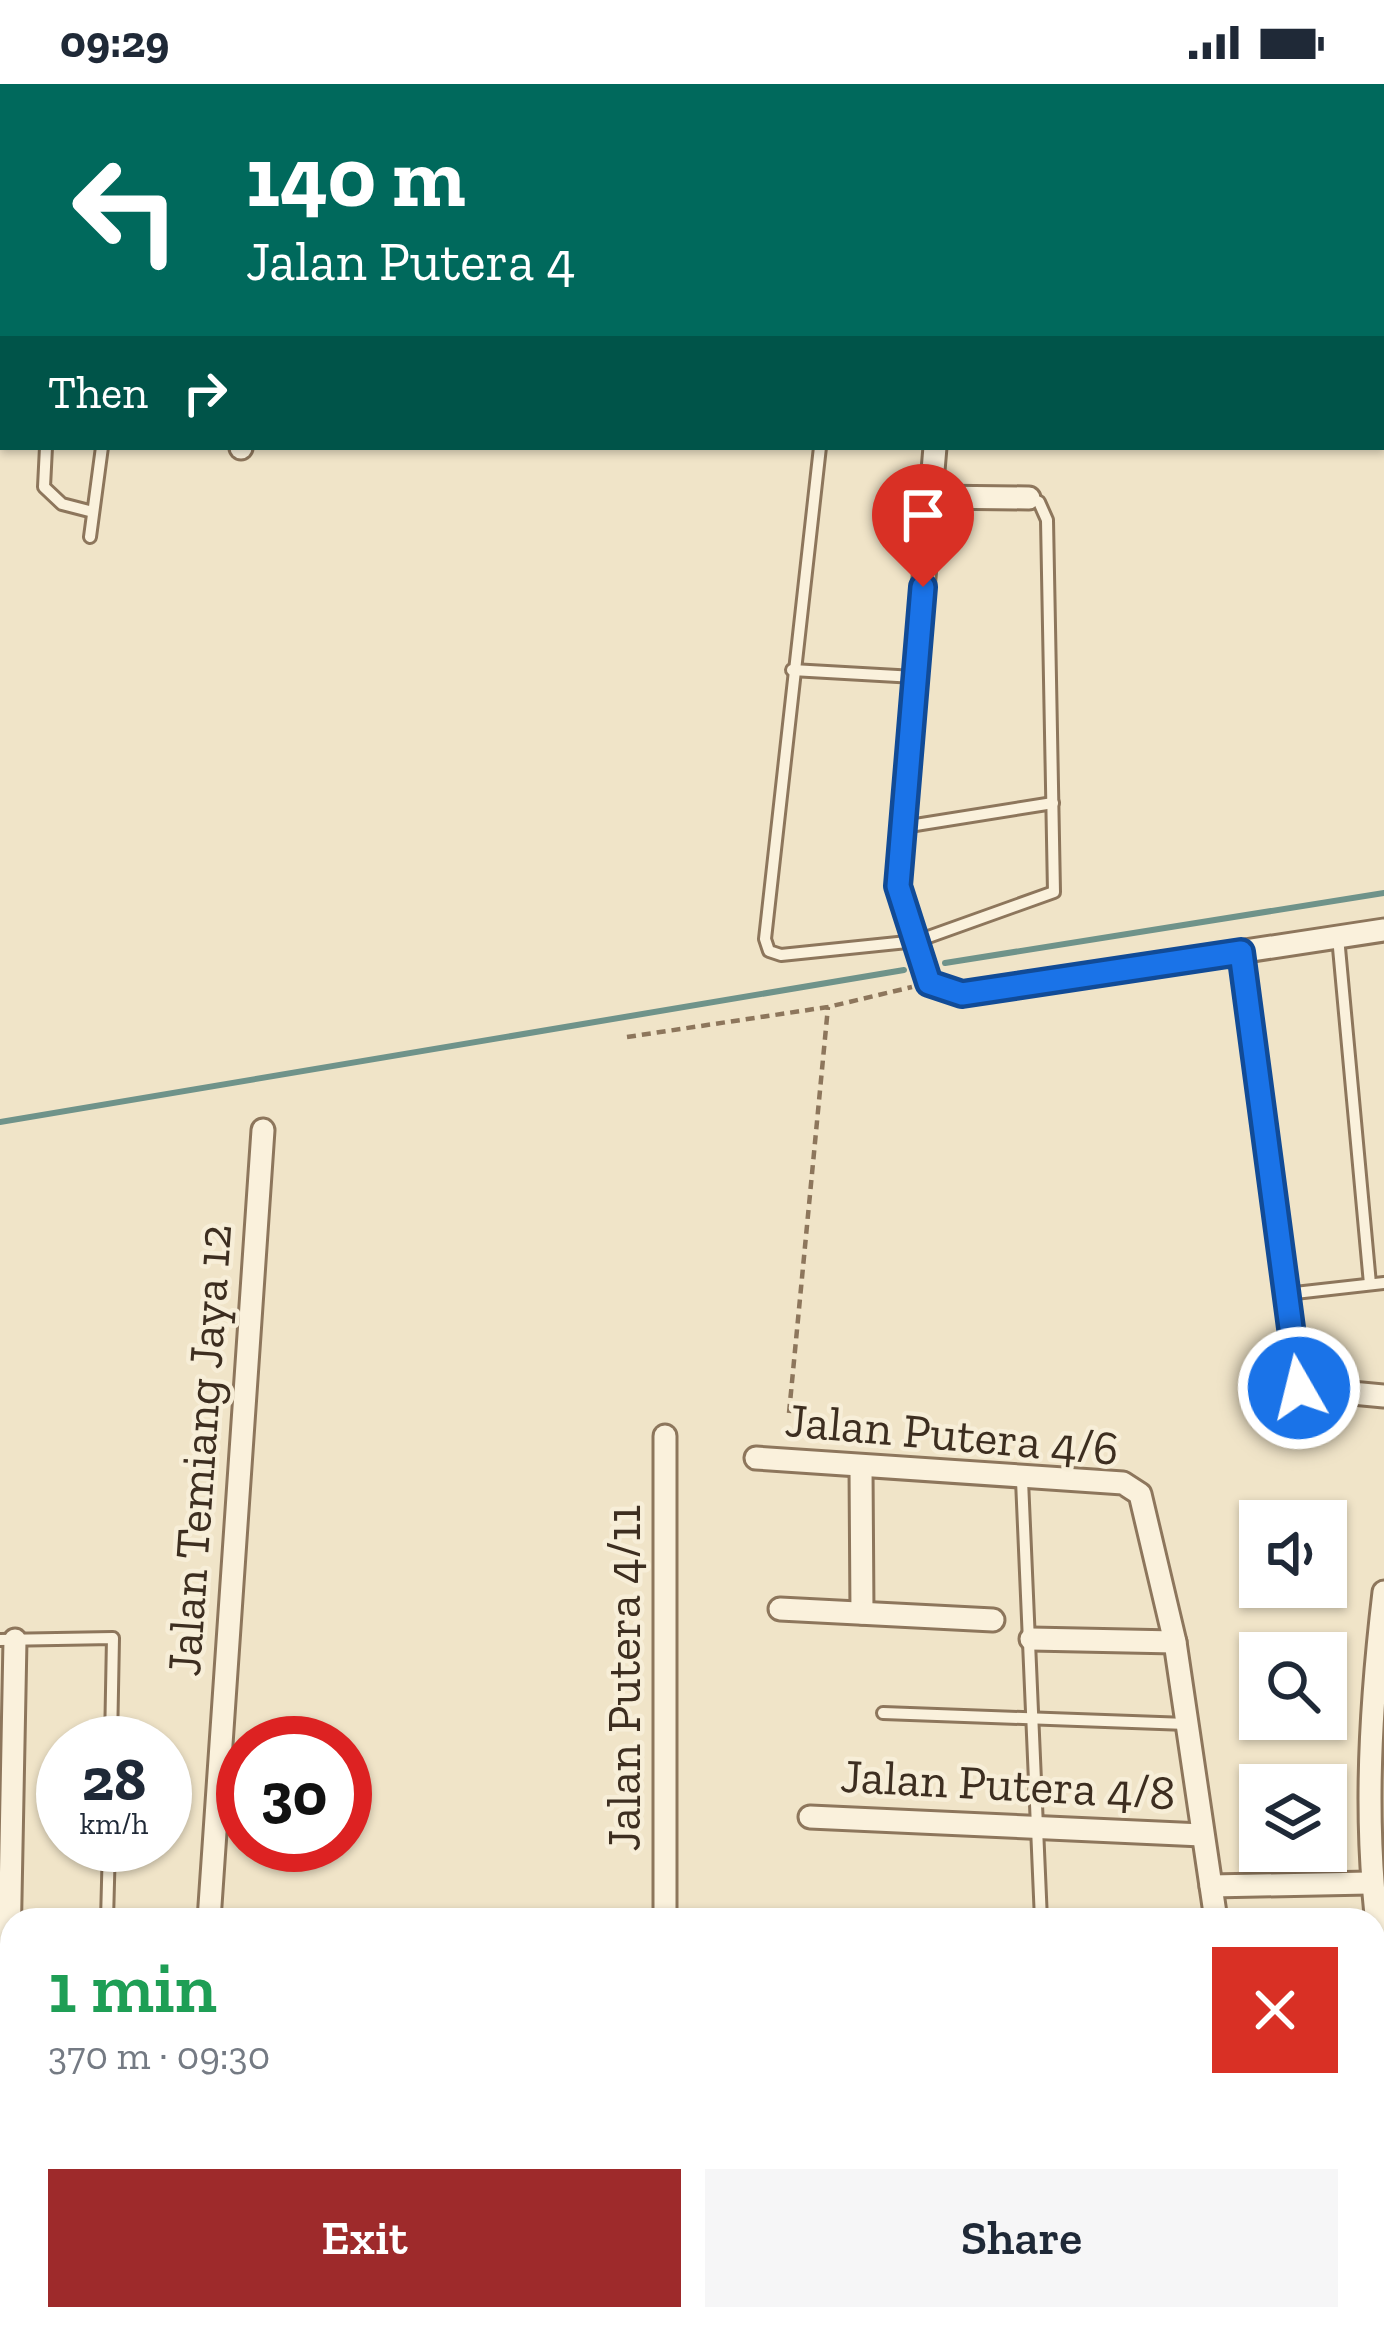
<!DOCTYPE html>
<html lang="en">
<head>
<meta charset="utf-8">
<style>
	:root { --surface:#fff; --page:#f6f6f7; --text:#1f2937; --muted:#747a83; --accent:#9e2a2b }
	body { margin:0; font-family:"Zilla Slab",serif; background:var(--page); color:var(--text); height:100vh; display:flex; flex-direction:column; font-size:45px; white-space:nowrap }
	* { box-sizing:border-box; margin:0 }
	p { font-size:39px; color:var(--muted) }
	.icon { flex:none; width:66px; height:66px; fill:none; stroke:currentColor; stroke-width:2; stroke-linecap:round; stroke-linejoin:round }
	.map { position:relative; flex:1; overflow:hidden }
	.details { position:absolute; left:0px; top:1824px; width:1386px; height:423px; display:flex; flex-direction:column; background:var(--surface); border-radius:36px 36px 0 0; box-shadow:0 3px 9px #0004 }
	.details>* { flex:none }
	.hud { position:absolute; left:0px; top:0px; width:1386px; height:366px; box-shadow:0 3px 9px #0004; background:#00695c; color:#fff; overflow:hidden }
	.fabs { position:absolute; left:1239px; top:1416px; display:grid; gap:24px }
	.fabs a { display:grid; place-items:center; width:108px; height:108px; border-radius:0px; background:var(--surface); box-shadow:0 3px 9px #0004; font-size:60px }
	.speed { position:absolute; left:36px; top:1632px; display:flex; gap:24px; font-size:60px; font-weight:700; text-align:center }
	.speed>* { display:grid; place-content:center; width:156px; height:156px; border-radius:50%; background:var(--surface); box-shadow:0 3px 9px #0004; line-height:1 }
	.speed small { font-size:30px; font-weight:400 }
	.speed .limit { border:18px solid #d22; background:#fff; color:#111 }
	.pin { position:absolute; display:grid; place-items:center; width:102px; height:102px; color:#fff; margin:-123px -51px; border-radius:50% 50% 50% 0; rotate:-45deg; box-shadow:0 0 12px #0007 }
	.pin .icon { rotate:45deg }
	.me { position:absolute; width:132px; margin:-66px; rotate:352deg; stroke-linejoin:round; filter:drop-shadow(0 0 9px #0008) }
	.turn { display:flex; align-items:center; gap:42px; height:252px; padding:0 48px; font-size:54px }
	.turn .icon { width:156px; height:156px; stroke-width:2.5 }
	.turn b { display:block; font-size:84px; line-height:102px }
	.then { display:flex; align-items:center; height:114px; padding:0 48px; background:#0003; gap:24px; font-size:45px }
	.round { display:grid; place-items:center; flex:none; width:126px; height:126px; border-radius:0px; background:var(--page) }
	.headline { display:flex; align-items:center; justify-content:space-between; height:204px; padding:0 48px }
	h1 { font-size:72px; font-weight:600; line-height:90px; color:#1e9e55 }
	.button { display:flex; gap:24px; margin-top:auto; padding:24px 48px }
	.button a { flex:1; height:138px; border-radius:0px; background:var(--accent); color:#fff; font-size:48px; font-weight:600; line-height:138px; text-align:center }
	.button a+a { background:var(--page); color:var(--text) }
	.status { display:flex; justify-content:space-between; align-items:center; height:84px; padding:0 60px; background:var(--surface); direction:ltr }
	.status svg { height:33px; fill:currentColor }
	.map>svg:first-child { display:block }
</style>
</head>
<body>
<div class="status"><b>09:29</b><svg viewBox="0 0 49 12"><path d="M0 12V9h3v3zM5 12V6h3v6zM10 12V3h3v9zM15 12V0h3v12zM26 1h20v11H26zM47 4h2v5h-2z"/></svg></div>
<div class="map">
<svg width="1384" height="2246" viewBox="0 0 1384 2246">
	<rect width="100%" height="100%" fill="#f0e4c8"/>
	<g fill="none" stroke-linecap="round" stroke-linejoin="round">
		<g stroke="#6f938a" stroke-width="6">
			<polyline points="945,879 1384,809"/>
			<polyline points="0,1038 904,886"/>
		</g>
		<g stroke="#8d765c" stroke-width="16">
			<g id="lane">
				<polyline points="46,363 44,403 62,420 93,428"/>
				<polyline points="820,363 765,855 769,867 781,871 917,857 1054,808 1047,436 1039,418 1029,414"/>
				<polyline points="90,453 102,363"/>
				<polyline points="792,586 915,593"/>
				<polyline points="903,743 1053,719"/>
				<polyline points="1338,853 1370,1200"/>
				<polyline points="1286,1210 1384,1199"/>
				<polyline points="1022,1396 1041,1836"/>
				<polyline points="0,1556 113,1554 111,1659"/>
				<polyline points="883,1629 1187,1640"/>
				<polyline points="107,1836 109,1761"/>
				<polyline points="0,1897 12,1899"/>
				<polyline points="294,2235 294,2246"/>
				<polyline points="1170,2235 1171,2246"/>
				<polyline points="25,2246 25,2235"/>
				<polyline points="694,2246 695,2235"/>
				<polyline points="975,2246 975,2235"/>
			</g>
		</g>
		<g stroke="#8d765c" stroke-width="27">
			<g id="street">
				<polyline points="268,0 269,3"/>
				<polyline points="337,0 356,3"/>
				<polyline points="1031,0 1031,3"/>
				<polyline points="1232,0 1232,3"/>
				<polyline points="629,3 629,0"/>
				<polyline points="935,363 898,802 930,899 962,910 1384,846"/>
				<polyline points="241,364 241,363"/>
				<polyline points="931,413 1029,414"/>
				<polyline points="1241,868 1299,1304 1384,1312"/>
				<polyline points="665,1352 665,1836"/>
				<polyline points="756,1374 1123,1399 1140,1410 1175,1558 1216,1836"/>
				<polyline points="861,1384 862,1529"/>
				<path d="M1384,1508C1369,1635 1362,1761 1384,1887"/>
				<polyline points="780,1525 993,1536"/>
				<polyline points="1031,1555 1175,1558"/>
				<polyline points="810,1733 1202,1751"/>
				<polyline points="1211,1802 1369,1799"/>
				<polyline points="209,1836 263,1046"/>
				<polyline points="9,1866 15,1556"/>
				<polyline points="1374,2231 1384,2229"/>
				<polyline points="1250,2235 1250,2246"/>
				<polyline points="153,2246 153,2235"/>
				<polyline points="415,2246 415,2235"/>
				<polyline points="1284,2246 1349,2235"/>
			</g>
		</g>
		<g stroke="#8d765c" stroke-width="4.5" stroke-dasharray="9 6" stroke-linecap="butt">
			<polyline points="627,953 828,923 912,903"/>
			<polyline points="789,1329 828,923"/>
		</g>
		<use href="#lane" stroke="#faf1dc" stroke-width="10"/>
		<use href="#street" stroke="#faf1dc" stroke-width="21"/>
	</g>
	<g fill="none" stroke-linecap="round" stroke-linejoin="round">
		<g stroke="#114b97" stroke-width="30">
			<polyline id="route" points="923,503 898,802 929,899 962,910 1241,868 1299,1304"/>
		</g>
		<use href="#route" stroke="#1a73e8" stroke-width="21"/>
	</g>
	<g text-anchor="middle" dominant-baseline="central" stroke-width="9" stroke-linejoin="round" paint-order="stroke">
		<g font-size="48" fill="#3d2e20" stroke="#f7eed8">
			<text transform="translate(952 1350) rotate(5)">Jalan Putera 4/6</text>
			<text transform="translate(199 1366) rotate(-86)">Jalan Temiang Jaya 12</text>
			<text transform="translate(623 1594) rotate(-90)">Jalan Putera 4/11</text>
			<text transform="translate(1008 1700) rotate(3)">Jalan Putera 4/8</text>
		</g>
	</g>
</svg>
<div class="fabs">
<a><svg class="icon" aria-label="sound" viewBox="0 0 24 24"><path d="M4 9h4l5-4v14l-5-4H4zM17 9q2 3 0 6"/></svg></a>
<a><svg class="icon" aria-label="search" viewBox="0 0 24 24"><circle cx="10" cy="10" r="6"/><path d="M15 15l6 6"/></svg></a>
<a><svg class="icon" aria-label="layers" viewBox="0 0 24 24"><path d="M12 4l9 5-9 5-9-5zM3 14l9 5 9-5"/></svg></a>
</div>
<div class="speed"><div>28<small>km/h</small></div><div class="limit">30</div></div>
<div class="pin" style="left:923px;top:503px;background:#d93025"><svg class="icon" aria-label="arrive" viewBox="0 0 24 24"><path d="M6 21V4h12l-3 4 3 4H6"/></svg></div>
<svg class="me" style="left:1299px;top:1304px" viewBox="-20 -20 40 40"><circle r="17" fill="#1a73e8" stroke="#fff" stroke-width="3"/><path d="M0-11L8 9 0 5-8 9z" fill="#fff"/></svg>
<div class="hud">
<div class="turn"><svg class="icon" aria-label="left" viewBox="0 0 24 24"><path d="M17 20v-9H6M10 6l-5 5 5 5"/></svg><div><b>140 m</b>Jalan Putera 4</div></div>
<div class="then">Then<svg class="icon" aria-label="right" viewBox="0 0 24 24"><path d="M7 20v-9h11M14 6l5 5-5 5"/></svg></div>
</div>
<section class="details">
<div class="headline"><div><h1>1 min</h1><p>370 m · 09:30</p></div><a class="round" style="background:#d93025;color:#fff"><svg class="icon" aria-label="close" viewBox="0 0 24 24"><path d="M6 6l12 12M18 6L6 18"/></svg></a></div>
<div class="button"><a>Exit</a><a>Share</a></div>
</section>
</div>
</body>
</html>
